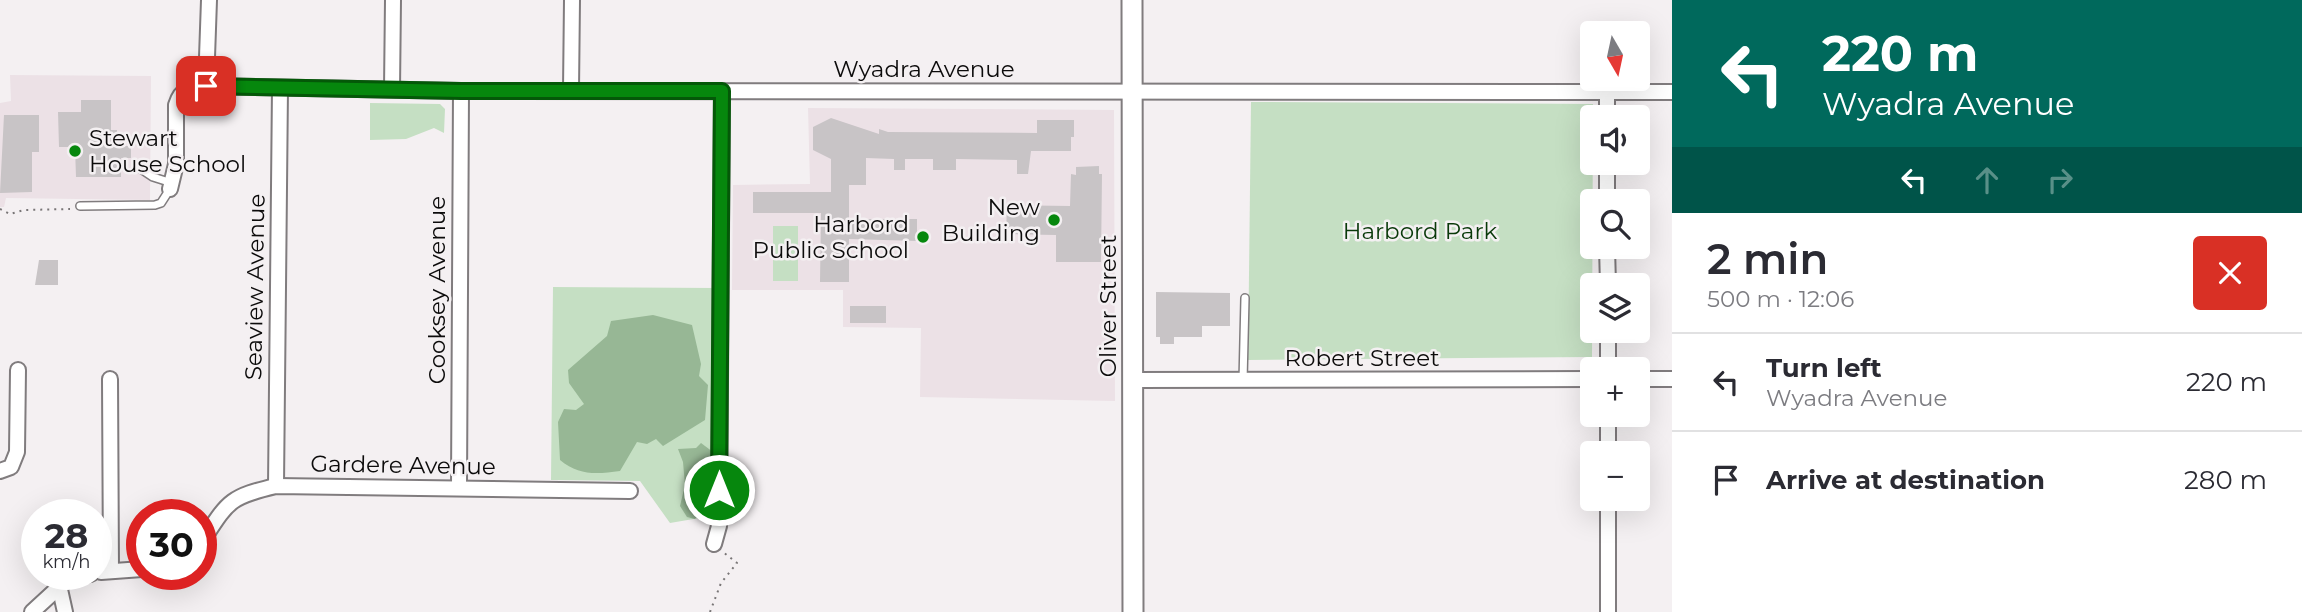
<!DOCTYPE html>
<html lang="en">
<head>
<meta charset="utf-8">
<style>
	:root { --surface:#fff; --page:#f2f2f3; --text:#2b2b33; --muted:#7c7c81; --line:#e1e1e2 }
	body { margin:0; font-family:Montserrat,sans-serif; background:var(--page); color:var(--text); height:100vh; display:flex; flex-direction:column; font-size:26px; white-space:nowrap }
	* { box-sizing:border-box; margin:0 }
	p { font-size:23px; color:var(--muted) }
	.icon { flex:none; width:38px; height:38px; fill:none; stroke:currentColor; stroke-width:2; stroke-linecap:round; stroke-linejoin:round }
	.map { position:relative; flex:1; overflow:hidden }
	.side { display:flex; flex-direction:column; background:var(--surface); width:630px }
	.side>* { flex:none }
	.guide { background:#00695c; color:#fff; overflow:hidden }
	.needle { width:46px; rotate:171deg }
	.tools { position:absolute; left:1580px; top:21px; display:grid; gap:14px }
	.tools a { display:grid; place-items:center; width:70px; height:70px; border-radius:7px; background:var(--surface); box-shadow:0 7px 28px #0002; font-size:35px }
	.speed { position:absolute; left:21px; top:499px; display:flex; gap:14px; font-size:35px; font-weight:700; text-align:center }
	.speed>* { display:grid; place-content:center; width:91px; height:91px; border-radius:50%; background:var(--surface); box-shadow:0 7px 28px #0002; line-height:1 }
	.speed small { font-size:18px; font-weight:400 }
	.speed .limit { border:10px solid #d22; background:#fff; color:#111 }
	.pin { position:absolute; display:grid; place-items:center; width:60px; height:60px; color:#fff; margin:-30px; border-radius:14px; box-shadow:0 4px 10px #0006 }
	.me { position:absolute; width:77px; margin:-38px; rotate:0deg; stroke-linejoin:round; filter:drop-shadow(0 0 5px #0008) }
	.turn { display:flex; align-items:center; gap:24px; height:147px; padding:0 35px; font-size:32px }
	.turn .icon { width:91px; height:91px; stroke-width:2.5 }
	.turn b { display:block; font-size:49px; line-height:60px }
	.lanes { display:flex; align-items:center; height:66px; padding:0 35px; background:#0003; justify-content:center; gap:35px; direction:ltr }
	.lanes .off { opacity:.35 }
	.round { display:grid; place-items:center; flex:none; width:74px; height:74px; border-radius:7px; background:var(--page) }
	.overview { display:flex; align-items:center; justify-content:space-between; height:119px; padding:0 35px }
	h1 { font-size:42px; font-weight:600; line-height:52px }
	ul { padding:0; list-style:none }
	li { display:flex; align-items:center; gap:21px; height:98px; padding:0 35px; border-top:2px solid var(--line) }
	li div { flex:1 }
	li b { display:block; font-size:26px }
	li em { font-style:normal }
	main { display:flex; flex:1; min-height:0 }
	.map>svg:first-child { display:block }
</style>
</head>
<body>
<main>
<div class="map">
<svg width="1672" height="612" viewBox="0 0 1672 612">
	<rect width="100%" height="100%" fill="#f4f0f2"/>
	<g fill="#ece1e6">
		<polygon points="10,75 151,76 150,200 6,198 4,207 0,207 0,103 11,101"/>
		<polygon points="808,108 1114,110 1115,401 920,397 921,328 843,327 843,290 732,290 733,185 810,184"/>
	</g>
	<g fill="#c5dfc3">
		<polygon points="1251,102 1593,104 1592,357 1248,360"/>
		<polygon points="370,103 440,104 445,109 444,133 434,128 406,139 370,140"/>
		<rect x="773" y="226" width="25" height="55"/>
		<polygon points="553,287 715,288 711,516 670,523 640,481 551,480"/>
	</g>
	<g fill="#97b795">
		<path d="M653,315L692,325L701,364L699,376L708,385L705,420L663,446L656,439L647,444L637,442L620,471C597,474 579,476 560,460L558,422L564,409L576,410L584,404L569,383L568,370L607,336L611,321Z"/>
		<polygon points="701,443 713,452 713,497 695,519 687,517 680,506 685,485 683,462 678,449 696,448"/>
	</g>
	<g fill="#c8c4c6">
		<polygon points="81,100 111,100 111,130 117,130 117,146 131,146 131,158 121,158 121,177 76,177 75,147 59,147 58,112 81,112"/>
		<polygon points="4,115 39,115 39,152 32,152 32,192 0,193"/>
		<polygon points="831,118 879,134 879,129 888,132 1037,133 1037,120 1074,120 1074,137 1071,137 1071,151 1031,151 1028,174 1017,174 1017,160 956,159 956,170 933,170 933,159 905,159 905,170 894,170 894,159 866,158 866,185 849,185 849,219 917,219 917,241 849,239 849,282 820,282 821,213 753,213 753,192 831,192 831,159 813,150 813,127"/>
		<polygon points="1099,166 1099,174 1102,174 1101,262 1056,262 1056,235 1006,234 1007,205 1070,206 1071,174 1076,175 1076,167"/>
		<polygon points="39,260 58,260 58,285 35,285"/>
		<polygon points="1156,292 1230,293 1230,326 1202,326 1202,337 1174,337 1174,344 1160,344 1160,337 1156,337"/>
		<rect x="850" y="306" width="36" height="17"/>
	</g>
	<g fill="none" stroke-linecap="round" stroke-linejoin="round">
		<g stroke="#807c7e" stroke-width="10">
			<g id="lane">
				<polyline points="138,167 153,177 172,183"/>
				<polyline points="80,206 155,205 161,203 170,189"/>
				<polyline points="1243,381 1245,298"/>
			</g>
		</g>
		<g stroke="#807c7e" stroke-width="18">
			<g id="street">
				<polyline points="206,86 209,0"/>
				<polyline points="392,89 393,0"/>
				<polyline points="571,90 572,0"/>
				<polyline points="1607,92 1607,117"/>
				<polyline points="1607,163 1607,201"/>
				<path d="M170,189L176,164V105C181,88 191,87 206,86L461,91L1672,92"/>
				<polyline points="1607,247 1608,285"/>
				<polyline points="1608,331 1608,369"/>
				<polyline points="110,379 111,570"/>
				<polyline points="1638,379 1672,379"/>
				<polyline points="1133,380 1592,379"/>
				<polyline points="1608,415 1608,453"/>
				<polyline points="0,471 11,467 17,452 18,370"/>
				<polyline points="276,486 280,88"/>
				<polyline points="459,488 461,91"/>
				<polyline points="1608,499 1608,612"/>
				<path d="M201,543C228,502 228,497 276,486L630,491"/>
				<polyline points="714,544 719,526 722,91"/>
				<polyline points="101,572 142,569"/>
				<polyline points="59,585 65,612"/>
				<polyline points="32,612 69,578 91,574"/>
			</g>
		</g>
		<g stroke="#807c7e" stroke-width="23">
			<polyline id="secondary" points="1132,0 1133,612"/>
		</g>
		<g stroke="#787576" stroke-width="2" stroke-dasharray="2 5" stroke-linecap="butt">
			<polyline points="0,209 10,214 24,210 70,209"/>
			<polyline points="710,612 721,583 737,563 723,552"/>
		</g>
		<use href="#lane" stroke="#fff" stroke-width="7"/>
		<use href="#street" stroke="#fff" stroke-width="14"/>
		<use href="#secondary" stroke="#fff" stroke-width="19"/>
	</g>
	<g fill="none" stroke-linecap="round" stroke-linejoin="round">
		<g stroke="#045808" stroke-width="18">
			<polyline id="route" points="206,86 461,91 722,91 719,490"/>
		</g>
		<use href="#route" stroke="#06870d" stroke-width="12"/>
	</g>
	<g fill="#06870d" stroke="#f4f0f2" stroke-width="2.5">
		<circle cx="75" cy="151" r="7"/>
		<circle cx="1054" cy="220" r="7"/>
		<circle cx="923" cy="237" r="7"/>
	</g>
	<g text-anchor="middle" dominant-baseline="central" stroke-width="5" stroke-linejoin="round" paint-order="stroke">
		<g font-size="23" fill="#0c0b0b" stroke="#f4f0f2">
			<text x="924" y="69">Wyadra Avenue</text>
			<text transform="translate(255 287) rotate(-89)">Seaview Avenue</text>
			<text transform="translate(437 290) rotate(-90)">Cooksey Avenue</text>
			<text transform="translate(1108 306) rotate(-90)">Oliver Street</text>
			<text x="1362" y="358">Robert Street</text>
			<text transform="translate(403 465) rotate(1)">Gardere Avenue</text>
		</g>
		<g font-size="23" fill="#0c0b0b" stroke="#f4f0f2" text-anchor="end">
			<text x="89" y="138" text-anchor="start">Stewart<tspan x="89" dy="26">House School</tspan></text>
			<text x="1040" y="207">New<tspan x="1040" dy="26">Building</tspan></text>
			<text x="909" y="224">Harbord<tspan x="909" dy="26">Public School</tspan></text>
		</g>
		<g font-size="23" fill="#093909" stroke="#f4f0f2">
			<text x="1420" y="231">Harbord Park</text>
		</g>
	</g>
</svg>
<div class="tools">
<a><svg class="needle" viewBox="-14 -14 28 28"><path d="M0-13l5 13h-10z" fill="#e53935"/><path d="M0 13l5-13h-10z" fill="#7c7c81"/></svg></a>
<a><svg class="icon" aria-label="sound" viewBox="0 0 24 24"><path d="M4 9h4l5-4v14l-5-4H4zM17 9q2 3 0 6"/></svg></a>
<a><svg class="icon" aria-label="search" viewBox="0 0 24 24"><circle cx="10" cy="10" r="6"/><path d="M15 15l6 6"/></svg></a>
<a><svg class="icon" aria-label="layers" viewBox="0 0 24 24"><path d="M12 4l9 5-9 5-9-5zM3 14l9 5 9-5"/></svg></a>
<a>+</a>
<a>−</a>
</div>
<div class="speed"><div>28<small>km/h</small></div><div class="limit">30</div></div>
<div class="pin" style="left:206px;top:86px;background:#d93025"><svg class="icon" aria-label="arrive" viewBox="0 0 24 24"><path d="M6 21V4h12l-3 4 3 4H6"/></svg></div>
<svg class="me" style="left:719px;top:490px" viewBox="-20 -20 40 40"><circle r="17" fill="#06870d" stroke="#fff" stroke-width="3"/><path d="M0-11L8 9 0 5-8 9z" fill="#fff"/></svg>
</div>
<section class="side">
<div class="guide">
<div class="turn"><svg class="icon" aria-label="left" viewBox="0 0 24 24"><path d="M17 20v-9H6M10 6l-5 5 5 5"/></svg><div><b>220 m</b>Wyadra Avenue</div></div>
<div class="lanes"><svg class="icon" aria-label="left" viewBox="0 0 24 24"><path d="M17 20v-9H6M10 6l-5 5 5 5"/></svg><svg class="icon off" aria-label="ahead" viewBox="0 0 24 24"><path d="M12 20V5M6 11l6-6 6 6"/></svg><svg class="icon off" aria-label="right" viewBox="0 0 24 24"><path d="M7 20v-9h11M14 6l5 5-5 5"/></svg></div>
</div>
<div class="overview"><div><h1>2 min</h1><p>500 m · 12:06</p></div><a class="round" style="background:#d93025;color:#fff"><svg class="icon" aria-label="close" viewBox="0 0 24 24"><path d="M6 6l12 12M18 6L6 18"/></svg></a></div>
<ul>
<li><svg class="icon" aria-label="left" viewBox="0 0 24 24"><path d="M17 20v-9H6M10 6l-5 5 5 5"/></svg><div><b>Turn left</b><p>Wyadra Avenue</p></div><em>220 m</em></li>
<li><svg class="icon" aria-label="arrive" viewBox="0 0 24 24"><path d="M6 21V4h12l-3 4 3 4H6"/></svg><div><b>Arrive at destination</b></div><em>280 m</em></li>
</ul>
</section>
</main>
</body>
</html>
